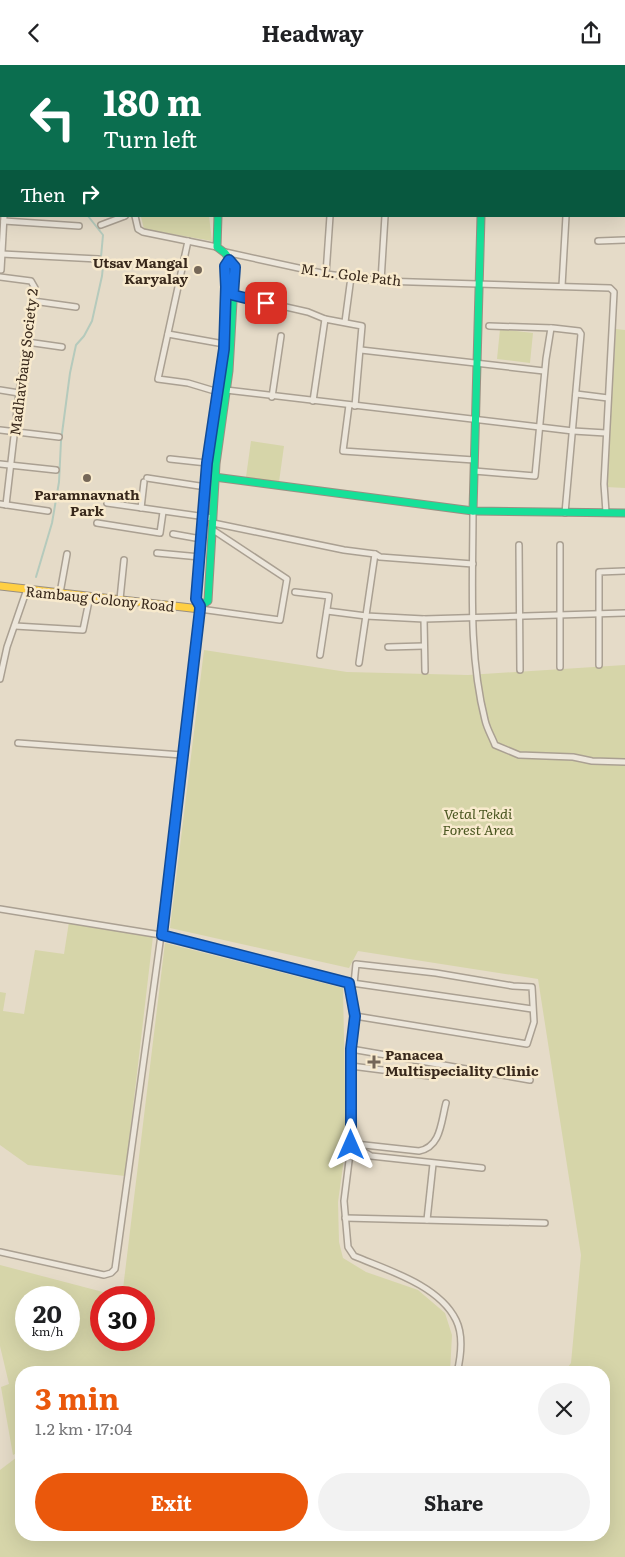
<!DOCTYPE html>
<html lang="en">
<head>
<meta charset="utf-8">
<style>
	:root { --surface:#fff; --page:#f2f2f2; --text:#202124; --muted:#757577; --accent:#ea580c }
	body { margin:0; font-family:Literata,serif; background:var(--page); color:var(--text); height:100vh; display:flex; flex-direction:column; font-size:19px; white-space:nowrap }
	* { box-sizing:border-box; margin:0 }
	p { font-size:16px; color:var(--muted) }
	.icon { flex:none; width:28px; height:28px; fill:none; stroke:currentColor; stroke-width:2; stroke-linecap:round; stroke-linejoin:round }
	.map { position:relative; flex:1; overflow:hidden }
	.panel { position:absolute; left:15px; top:1301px; width:595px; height:175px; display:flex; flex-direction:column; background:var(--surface); border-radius:20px; box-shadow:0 5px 20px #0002 }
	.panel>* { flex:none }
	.hud { position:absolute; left:0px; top:0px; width:625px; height:152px; box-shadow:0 5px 20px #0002; background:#0b6e4f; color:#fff; overflow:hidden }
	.speed { position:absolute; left:15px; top:1221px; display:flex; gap:10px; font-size:25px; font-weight:700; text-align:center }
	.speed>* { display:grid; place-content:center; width:65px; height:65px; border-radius:50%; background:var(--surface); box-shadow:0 5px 20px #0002; line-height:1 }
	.speed small { font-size:12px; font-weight:400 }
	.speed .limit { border:8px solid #d22; background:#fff; color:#111 }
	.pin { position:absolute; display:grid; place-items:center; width:42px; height:42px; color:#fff; margin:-21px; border-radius:10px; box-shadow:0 2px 8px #0006 }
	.me { position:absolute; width:55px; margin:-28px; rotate:0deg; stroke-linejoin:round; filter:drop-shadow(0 0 4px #0008) }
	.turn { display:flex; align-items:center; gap:18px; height:105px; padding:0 20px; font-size:22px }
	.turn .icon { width:65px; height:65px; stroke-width:2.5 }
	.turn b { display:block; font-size:35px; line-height:42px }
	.then { display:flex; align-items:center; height:48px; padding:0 20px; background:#0003; gap:10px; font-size:19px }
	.round { display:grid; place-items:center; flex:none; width:52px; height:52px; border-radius:26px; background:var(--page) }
	.headline { display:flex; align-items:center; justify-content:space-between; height:85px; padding:0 20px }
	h1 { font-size:30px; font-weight:700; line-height:38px; color:var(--accent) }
	.primary-button { display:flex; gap:10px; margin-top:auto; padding:10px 20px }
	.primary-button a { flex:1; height:58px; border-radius:30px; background:var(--accent); color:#fff; font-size:20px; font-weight:700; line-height:58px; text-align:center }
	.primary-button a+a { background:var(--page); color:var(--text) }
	header { display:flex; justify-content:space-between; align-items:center; height:65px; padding:0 20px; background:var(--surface); font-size:22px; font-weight:700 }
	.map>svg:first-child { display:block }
</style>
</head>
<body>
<header><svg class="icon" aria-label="back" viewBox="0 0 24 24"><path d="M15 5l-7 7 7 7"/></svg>Headway<svg class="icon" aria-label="share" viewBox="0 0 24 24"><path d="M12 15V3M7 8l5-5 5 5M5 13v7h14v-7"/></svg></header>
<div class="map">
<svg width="625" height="1492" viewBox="0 0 625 1492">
	<rect width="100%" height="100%" fill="#e5dbc8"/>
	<g fill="#d6d5a9" fill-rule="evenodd">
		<polygon points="148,151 209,151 212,176 144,164 141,152"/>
		<polygon points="500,264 533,268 530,298 497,294"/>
		<polygon points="616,264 625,265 625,423 606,422"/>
		<polygon points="251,376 284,381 279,417 246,412"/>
		<polygon points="204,585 347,607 468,610 625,600 625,1492 0,1492 0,1405 21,1389 21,1470 604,1470 604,1308 564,1307 571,1298 581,1190 538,914 358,886 349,903 170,863"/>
		<polygon points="69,857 153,871 125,1111 28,1100 0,1080 0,927 6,928 3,946 24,949 35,885 64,889"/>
		<path d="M165,878L343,923L346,1079L338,1137L339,1177L343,1193L366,1207L418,1225L445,1248L452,1270L450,1307L21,1308V1386L13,1390L1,1322L9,1319L0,1281V1200L122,1232H101V1275H144V1232H122ZM26,1232H69V1275H26Z"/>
	</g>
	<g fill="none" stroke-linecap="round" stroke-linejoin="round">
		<polyline stroke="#b5cabc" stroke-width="2" points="36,512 52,458 59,417 61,376 70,308 76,280 84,271 92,256 102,211 103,201 101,192 103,170 88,151"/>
		<g stroke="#aaa092" stroke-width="8">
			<g id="street">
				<polyline points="5,0 5,1"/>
				<polyline points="165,1 165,0"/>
				<polyline points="261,1 261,0"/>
				<polyline points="561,1 561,0"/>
				<polyline points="624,112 625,112"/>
				<polyline points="135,151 138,164 143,167 217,182"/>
				<polyline points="4,156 79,161"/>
				<polyline points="101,160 125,151"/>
				<polyline points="188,176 158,314 188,318 218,327 226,325 573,366 606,368"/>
				<polyline points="598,176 625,175"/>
				<polyline points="225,187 326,209 381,216 610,223 614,227 604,419 606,447"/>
				<polyline points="2,189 98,194"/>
				<polyline points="1,205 4,151"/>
				<polyline points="326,209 330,151"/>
				<polyline points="0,212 31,216 35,223 19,328 6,440"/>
				<polyline points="381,216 385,151"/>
				<polyline points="562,221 566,151"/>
				<polyline points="233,230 308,247 325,254"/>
				<polyline points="33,236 76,242"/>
				<polyline points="345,257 351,212"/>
				<polyline points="489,261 553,263 579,266 581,269 565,448"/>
				<polyline points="168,269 224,279"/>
				<polyline points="27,277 62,282"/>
				<polyline points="361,285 544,306"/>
				<polyline points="0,325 19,328"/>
				<polyline points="576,329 608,333"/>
				<polyline points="272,332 281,271"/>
				<polyline points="313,336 325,254 362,261 355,341"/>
				<polyline points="349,340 343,386 474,395"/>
				<polyline points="0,365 59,372"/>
				<polyline points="170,394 207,398"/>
				<polyline points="0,399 56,405"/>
				<polyline points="474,406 535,411 546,294 551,263"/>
				<polyline points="147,413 206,422"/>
				<polyline points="107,438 213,453"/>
				<polyline points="0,439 48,446"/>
				<polyline points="141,443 144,417"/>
				<path d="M473,446C473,515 468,588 485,655C487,664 492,672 495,680L519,690L573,692L592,696L625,697"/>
				<polyline points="97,458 160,468 163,447"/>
				<polyline points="213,458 344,485 375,489"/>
				<polyline points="173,469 201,474"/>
				<polyline points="519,480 520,605"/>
				<polyline points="157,488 200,492"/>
				<polyline points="295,527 329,531 320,590"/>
				<polyline points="60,528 67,489"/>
				<polyline points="120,534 124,495"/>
				<polyline points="200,544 280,555 287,514 213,465"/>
				<polyline points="327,546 366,551 424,554 625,548"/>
				<polyline points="424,554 425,606"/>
				<polyline points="15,561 83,565 90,531"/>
				<polyline points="388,582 424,581"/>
				<polyline points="359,598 375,489 380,492 473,499"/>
				<polyline points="599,600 599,507 625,506"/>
				<polyline points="560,602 560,480"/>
				<polyline points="0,614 7,582 27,524"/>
				<polyline points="18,678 182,690"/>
				<path d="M0,844L161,870L349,918L355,951L351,984V1080L344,1136L348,1182L354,1191C387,1205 439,1220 456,1255C464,1271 461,1291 457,1308"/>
				<polyline points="352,918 532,944"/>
				<polyline points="354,919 356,899 436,908 513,921 532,922 534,957 527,979 355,951"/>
				<polyline points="351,984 530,1015"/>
				<polyline points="351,1001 430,1011"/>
				<polyline points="351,1079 371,1091 482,1103"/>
				<path d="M355,1079L419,1086C441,1082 441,1057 446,1038"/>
				<polyline points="345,1153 545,1158"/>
				<polyline points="427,1155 433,1099"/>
				<polyline points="0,1187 104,1210 111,1208 115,1204 161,870"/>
			</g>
		</g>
		<g stroke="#998f82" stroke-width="9">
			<g id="fast">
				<polyline points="0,42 1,41"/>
				<polyline points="624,48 625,49"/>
				<polyline points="207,411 473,446 625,448"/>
				<polyline points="473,446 481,151"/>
				<polyline points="200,541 208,536 216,399 229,306 235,202 225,188 217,182 218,151"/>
				<polyline points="200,547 200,541 196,534 207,398 223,284 226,222 225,201 229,195"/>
			</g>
		</g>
		<g stroke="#998f82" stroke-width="9">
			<g id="slow">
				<polyline points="572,1 573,0"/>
				<polyline points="624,36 625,37"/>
				<polyline points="0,60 1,59"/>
				<polyline points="0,521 200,544"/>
				<polyline points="161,870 200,547"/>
			</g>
		</g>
		<g stroke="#998f82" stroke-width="9">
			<polyline id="jam" points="88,0 88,1"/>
		</g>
		<use href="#street" stroke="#ece6db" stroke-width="5"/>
		<use href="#fast" stroke="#16e098" stroke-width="7"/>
		<use href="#slow" stroke="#ffcf43" stroke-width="7"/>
		<use href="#jam" stroke="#f24e42" stroke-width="7"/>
		<g stroke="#aba59c" stroke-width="4">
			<g id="rail">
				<polyline points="624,46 625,46"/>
				<polyline points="0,49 1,48"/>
			</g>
		</g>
		<use href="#rail" stroke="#f8eacd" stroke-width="2" stroke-dasharray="5.5" stroke-linecap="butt"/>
	</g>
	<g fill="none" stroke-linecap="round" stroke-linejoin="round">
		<g stroke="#114b97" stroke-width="12">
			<polyline id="route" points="266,238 233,230 235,202 229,195 225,201 226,222 224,284 207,398 196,534 200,541 200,544 162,870 349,918 355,951 351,984 351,1080"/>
		</g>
		<use href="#route" stroke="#1a73e8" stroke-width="9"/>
	</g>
	<g fill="#756758" stroke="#f8eacd" stroke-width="2">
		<circle cx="198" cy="205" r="5"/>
		<circle cx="87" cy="413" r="5"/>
		<path d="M371.5 989.5h5v5h5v5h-5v5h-5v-5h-5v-5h5z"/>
	</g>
	<g text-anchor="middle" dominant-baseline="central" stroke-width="5" stroke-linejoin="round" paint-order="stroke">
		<g font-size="14" font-weight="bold" fill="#38281b" stroke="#f8eacd" text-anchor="end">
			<text x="188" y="197">Utsav Mangal<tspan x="188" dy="16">Karyalay</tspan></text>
			<text x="87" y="429" text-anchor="middle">Paramnavnath<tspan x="87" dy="16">Park</tspan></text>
			<text x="385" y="989" text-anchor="start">Panacea<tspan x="385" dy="16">Multispeciality Clinic</tspan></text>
		</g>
		<g font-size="14" fill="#38281b" stroke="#f8eacd">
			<text transform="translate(351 209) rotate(7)">M. L. Gole Path</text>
			<text transform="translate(23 297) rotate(-83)">Madhavbaug Society 2</text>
			<text transform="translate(100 533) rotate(6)">Rambaug Colony Road</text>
		</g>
		<g font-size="14" font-style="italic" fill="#4a5620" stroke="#f8eacd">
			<text x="478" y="748">Vetal Tekdi<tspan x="478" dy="16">Forest Area</tspan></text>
		</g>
	</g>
</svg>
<div class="speed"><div>20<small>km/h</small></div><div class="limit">30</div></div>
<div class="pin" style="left:266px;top:238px;background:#d93025"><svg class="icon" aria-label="arrive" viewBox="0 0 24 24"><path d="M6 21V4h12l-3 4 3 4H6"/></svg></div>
<svg class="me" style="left:351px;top:1080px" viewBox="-20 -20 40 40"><path d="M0-17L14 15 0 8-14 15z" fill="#1a73e8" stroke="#fff" stroke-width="4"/></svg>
<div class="hud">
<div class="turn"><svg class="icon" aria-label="left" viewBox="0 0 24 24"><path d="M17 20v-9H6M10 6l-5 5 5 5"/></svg><div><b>180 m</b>Turn left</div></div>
<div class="then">Then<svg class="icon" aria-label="right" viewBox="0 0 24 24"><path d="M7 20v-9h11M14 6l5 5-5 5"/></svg></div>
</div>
<section class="panel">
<div class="headline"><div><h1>3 min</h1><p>1.2 km · 17:04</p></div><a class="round"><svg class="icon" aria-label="close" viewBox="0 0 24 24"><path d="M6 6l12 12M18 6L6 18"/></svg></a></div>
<div class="primary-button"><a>Exit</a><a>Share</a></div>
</section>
</div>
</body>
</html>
